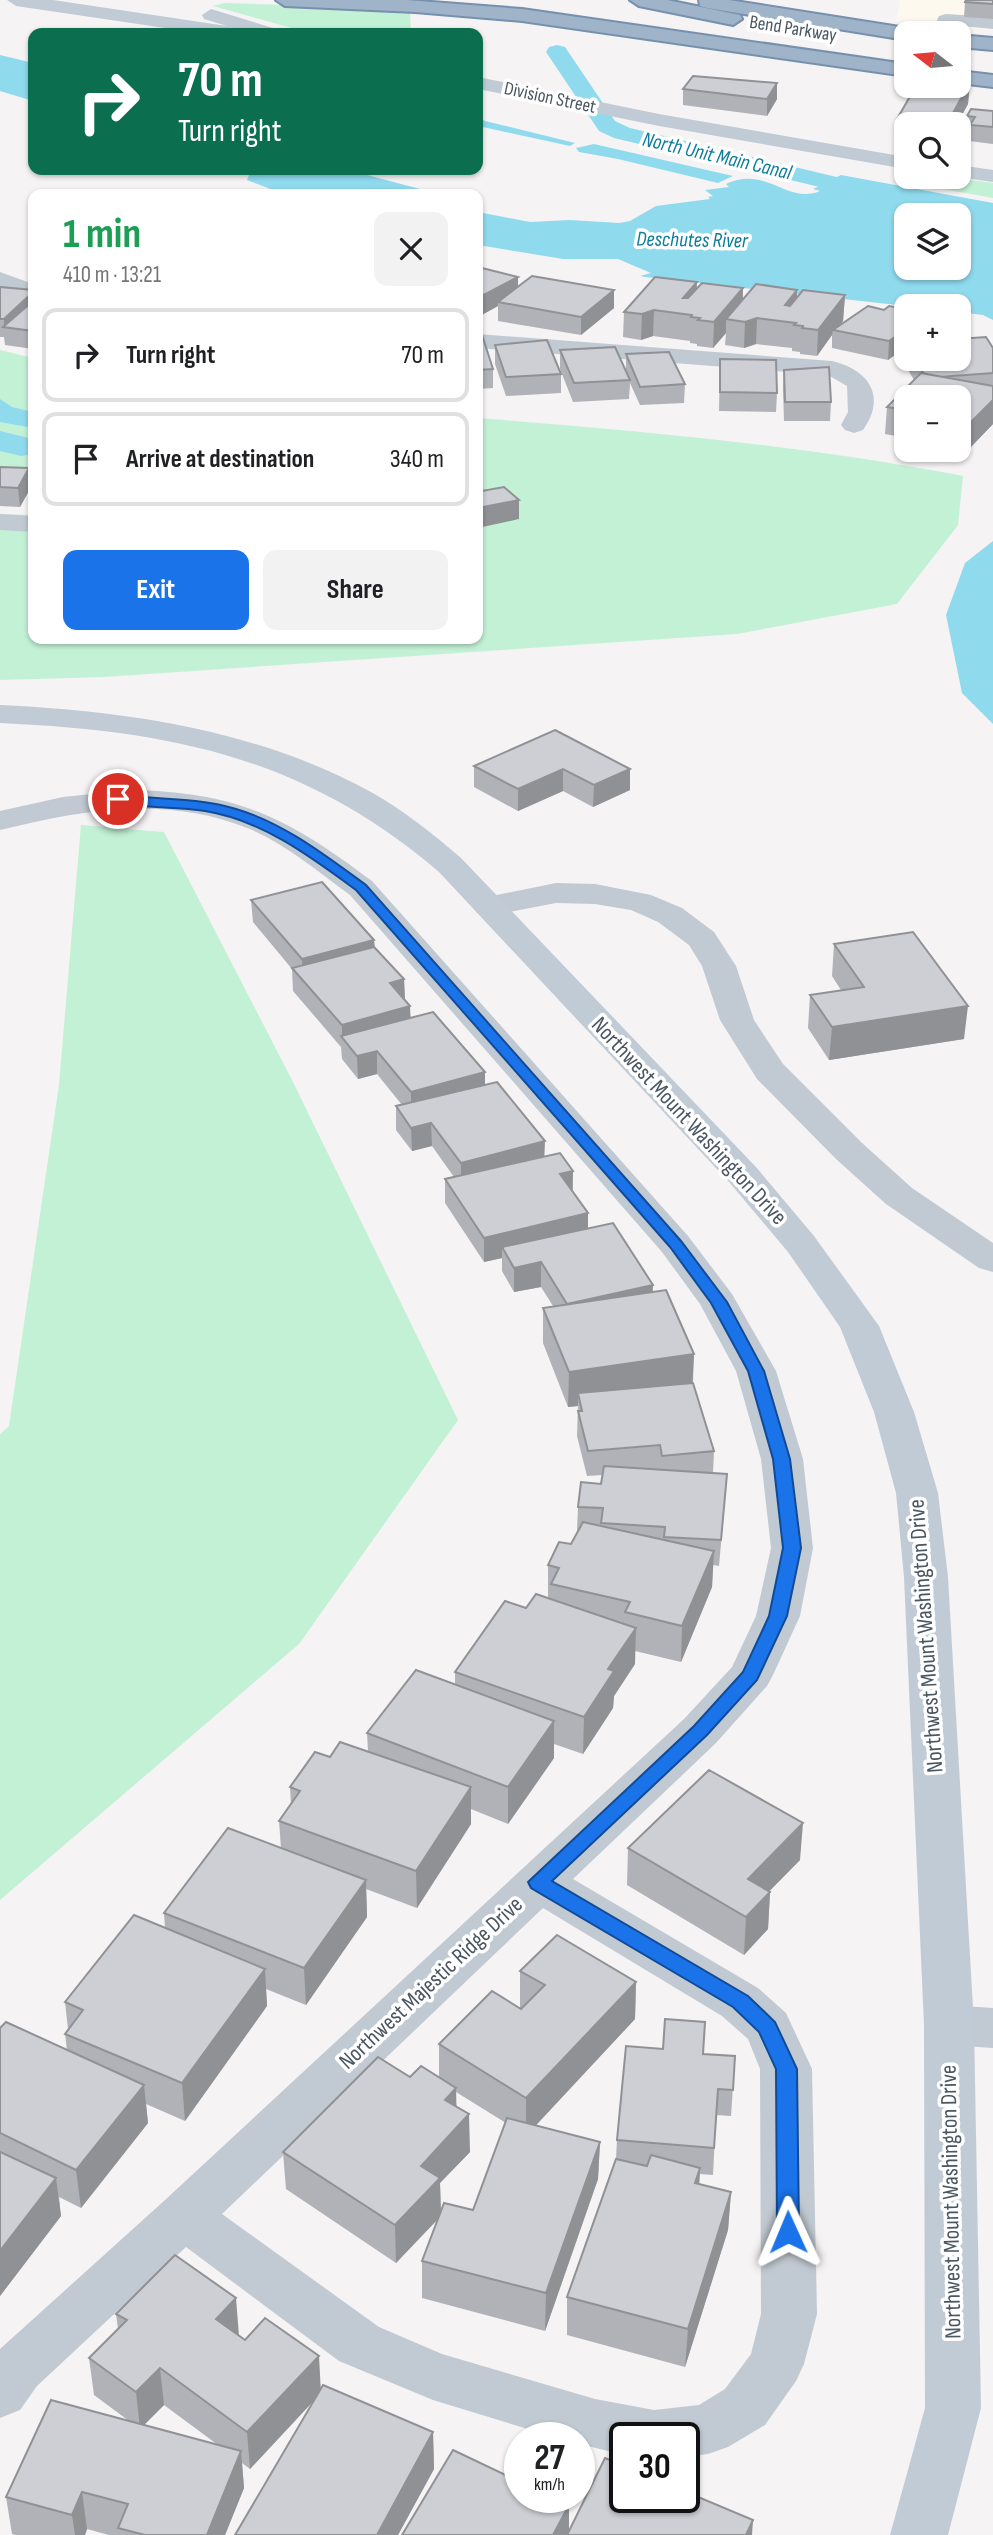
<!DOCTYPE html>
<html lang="en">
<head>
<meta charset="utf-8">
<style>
	:root { --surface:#fff; --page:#f2f2f2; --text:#202124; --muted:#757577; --line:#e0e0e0; --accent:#1a73e8 }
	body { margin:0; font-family:"Sofia Sans Condensed",sans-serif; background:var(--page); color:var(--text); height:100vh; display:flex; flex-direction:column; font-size:26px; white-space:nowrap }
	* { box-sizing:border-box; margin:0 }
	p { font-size:23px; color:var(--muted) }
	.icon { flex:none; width:38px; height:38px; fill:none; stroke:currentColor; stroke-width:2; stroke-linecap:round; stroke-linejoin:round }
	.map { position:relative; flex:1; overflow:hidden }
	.side { position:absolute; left:28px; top:189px; width:455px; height:455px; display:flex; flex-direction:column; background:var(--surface); border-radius:14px; box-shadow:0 2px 5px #0004 }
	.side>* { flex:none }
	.banner { position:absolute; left:28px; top:28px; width:455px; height:147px; border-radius:14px; box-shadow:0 2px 5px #0004; background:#0b6e4f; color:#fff; overflow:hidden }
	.needle { width:46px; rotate:286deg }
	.tools { position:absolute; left:894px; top:21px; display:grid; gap:14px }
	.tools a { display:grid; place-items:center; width:77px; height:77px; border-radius:14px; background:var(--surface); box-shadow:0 2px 5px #0004; font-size:35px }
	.speed { position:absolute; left:504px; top:2422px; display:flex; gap:14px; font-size:35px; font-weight:700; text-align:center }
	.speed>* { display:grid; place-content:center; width:91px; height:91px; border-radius:50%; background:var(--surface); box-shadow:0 2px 5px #0004; line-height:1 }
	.speed small { font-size:18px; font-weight:400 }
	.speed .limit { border:4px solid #111; border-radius:10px; background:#fff; color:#111 }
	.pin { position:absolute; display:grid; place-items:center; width:60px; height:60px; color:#fff; margin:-30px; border:4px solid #fff; border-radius:50%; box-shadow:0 2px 7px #0007 }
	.me { position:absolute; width:77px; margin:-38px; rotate:359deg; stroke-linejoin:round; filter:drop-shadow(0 0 5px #0008) }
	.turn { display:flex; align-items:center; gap:24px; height:147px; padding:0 35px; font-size:32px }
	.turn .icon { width:91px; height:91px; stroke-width:2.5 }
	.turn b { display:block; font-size:49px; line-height:60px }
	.round { display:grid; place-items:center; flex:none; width:74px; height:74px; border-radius:14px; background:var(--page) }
	.head { display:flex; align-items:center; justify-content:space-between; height:119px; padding:0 35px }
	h1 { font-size:42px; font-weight:700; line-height:52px; color:#1e9e55 }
	.cta { display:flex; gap:14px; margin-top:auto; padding:14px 35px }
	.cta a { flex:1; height:80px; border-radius:14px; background:var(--accent); color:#fff; font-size:28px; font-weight:700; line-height:80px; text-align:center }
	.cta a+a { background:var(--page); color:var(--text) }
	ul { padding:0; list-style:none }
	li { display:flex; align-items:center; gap:21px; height:94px; margin:0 14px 10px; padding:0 21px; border:4px solid var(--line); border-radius:14px }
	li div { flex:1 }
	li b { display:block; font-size:26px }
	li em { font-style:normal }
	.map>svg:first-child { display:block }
</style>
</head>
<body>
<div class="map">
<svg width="993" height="2535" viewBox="0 0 993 2535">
	<rect width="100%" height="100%" fill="#f5f3f3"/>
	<polygon fill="#fdf9ef" points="900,0 993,0 993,30 896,21"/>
	<g fill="#c3f1d5">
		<polygon points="224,3 390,8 410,13 411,33 310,33 213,6"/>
		<polygon points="911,177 947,177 993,183 993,198 910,183"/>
		<polygon points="0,350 33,358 33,473 0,467"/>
		<path d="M478,418C640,431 803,445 963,476L958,525L897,604L737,634L104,677L0,680V514L33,515V639H478Z"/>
		<polygon points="81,825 164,832 292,1080 458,1420 299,1644 0,1900 0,1434 9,1426 59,1085"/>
	</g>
	<g fill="#90daee" fill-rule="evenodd">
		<polygon points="0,55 33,63 33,101 0,91"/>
		<polygon points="478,117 485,121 575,143 570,146 478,126"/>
		<polygon points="594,144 733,176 718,183 618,159 579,152 576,148"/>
		<polygon points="251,170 348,170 439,194 284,194 247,180"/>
		<path d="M841,175L993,203V320L983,315L959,312V306H906L645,277L640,276L651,273L618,259H563L478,245V212L530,222L570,220L619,223L630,221L656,206L710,199L708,197L713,196L705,190L729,187L726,184C766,165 788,205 820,191L813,189ZM906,215H959V268H906Z"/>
		<polygon points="0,399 12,407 33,412 33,428 0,422"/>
		<polygon points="0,431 33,439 33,454 21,456 0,451"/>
		<polygon points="993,541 993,724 962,693 946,615 965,563"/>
	</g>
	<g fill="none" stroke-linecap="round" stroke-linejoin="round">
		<polygon fill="#90daee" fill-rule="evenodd" points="557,45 565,47 615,121 630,128 866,184 920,210 923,215 906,215 906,221 902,220 849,194 614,138 599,131 546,52 549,47"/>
		<g stroke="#7690ad" stroke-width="4">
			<g id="trunk">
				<polygon points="276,0 406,0 522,9 906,64 906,76 522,21 415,12 285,6"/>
				<polygon points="630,0 667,0 740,15 742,19 733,25 639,6"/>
				<polygon points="699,0 729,0 906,28 915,33 906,33 906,40 707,8 700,6"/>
				<polygon points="959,35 993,38 993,50 959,47"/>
				<polygon points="959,71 993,75 993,87 959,83"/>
			</g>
		</g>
		<g fill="#c1cad2" fill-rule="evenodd">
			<polygon points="946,14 993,17 993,29 939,24 937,20 939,16"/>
			<polygon points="0,272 33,284 33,299 0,287"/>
			<path d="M478,334L832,361C869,370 887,396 863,430L854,433L845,430L841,425L848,412L847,386L828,375L478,348Z"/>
			<polygon points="0,514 33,516 33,532 0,530"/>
			<path d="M129,790C238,792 287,817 372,881L688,1236L732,1294L776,1371L803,1459L813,1548L800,1616L773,1675L767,1686L716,1743L573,1879L758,1988L786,2013L812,2069L817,2314L804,2364L796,2381L765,2425L728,2447L708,2454L684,2457V2438H625V2455L579,2444V2438H557L433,2400L339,2361L186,2247L37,2386L20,2410L0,2418V2349L165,2200L684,1719L732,1667L756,1616L771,1548L761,1459L736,1371L700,1304L662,1252L350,895C317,871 285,843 247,828C167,795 80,810 0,830V811L63,797ZM543,1908L722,2016L748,2039L760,2069L761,2314L751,2354L725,2389L699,2405L654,2410L595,2399L442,2354L379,2327L222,2214Z"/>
			<polygon points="556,883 595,884 651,895 682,908 714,932 736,966 754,1020 783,1064 862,1143 912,1188 993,1243 993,1272 979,1268 886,1204 836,1159 757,1079 720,1020 702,966 689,945 658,922 631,910 595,904 556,903 489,916 477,913 473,906 477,899"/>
			<polygon points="949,2005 993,2008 993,2048 949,2045 931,2039 924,2025 931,2011"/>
		</g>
		<g fill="#c1cbd6" fill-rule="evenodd">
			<polygon points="7,0 53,0 227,26 204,19 202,15 211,9 276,29 279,33 199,33 16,6"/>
			<polygon points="478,77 659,114 906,157 906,169 659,126 478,89"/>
			<polygon points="959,165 993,170 993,182 957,177 959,177"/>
			<path d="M0,705C127,711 258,730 371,792C403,810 433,834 461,858L756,1167L814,1236L879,1326L914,1412L938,1493L948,1577L974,2025L981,2408L948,2535H890L925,2408L924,2025L904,1577L896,1493L874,1412L840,1327L788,1252L730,1183L439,872C304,757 172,731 0,723Z"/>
		</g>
		<use href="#trunk" fill="#9fb4c9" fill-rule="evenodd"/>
	</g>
	<g fill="#b0b2b7" fill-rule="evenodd">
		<polygon points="993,0 993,19 964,17 965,2"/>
		<polygon points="970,82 968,104 957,124 906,124 906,144 895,143 897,119"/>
		<polygon points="683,89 777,99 767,116 683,105"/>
		<polygon points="993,111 993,144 969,141 969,133 966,132 967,116"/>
		<polygon points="518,277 518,287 614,308 581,335 498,321 498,306 478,317"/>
		<polygon points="0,287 33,290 33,349 5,345 4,337 0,337"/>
		<polygon points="743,288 743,300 797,290 797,298 845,295 843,321 840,325 884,310 906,309 906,359 959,359 993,348 993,424 968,450 959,448 959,397 906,397 906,438 885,434 887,407 914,380 902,360 903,349 888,360 832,348 832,335 817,356 800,354 800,352 792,351 792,348 756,344 744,348 725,345 726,333 713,348 697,346 697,344 690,343 690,341 653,336 641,340 623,337 624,312 696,289"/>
		<polygon points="478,335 493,369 493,388 478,389"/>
		<polygon points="495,345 561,374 561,393 506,396 495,364"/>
		<polygon points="560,350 626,370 626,354 685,384 684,403 640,405 630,383 629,399 573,402 560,369"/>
		<polygon points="720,359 777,393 776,412 719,411"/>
		<polygon points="784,370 831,402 830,421 784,421 783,388"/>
		<polygon points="0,467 31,487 20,507 0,506"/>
		<polygon points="474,766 630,769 630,790 593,807 563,791 518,811 474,787"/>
		<polygon points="251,900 374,940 375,947 404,979 405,1000 411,1018 485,1072 485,1084 544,1156 573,1171 573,1191 588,1213 588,1229 653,1285 652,1292 694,1354 693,1383 714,1451 713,1473 725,1499 719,1566 713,1565 712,1587 681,1662 635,1651 635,1664 614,1696 613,1708 583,1754 554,1744 554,1758 508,1824 471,1809 471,1824 417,1908 366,1889 367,1917 306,2005 266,1989 267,2006 185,2121 146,2104 148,2123 81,2208 59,2197 61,2216 0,2296 0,2028 67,2050 65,2034 68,2029 65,2002 165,1928 164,1913 281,1848 279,1821 291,1804 290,1787 330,1757 368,1751 367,1733 455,1684 455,1672 526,1608 548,1598 548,1565 571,1544 577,1532 578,1507 601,1484 602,1475 587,1476 577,1436 578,1406 568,1407 543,1343 543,1308 553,1306 541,1287 514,1292 502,1271 502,1258 484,1262 445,1203 445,1179 454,1177 432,1146 412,1151 396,1130 396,1106 402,1105 377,1074 358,1079 342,1059 341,1047 293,991 292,969 253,922"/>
		<polygon points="834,944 964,1039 829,1060 808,1028 810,995 841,990 832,976"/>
		<polygon points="628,1848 800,1860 769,1891 770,1892 768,1929 744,1955 627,1885"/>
		<path d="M520,1971L636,1982L635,2019L536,2125L600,2142L598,2179L545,2331L422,2298V2261L438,2218L396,2263L286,2189L283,2152L410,2077L439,2078V2044L520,2008ZM456,2092L506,2123L473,2210L441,2212L440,2183L470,2152L456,2106Z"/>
		<polygon points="703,2054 735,2056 731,2116 716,2115 713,2175 700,2174 699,2184 731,2192 728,2230 685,2367 567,2335 567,2297 616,2159 617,2140"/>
		<path d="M116,2314L239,2336L320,2390L433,2432L434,2469L398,2535H235L316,2398L250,2469L242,2463L244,2488L225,2535H109L87,2529L85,2535H16L12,2534L6,2497L129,2421L94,2395L89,2358L118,2329ZM164,2405L218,2445L144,2425Z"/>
	</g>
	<g fill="#909195">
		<polygon points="970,82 968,104 957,124 947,124"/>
		<polygon points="777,83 777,99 767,116 767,99"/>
		<polygon points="518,277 518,295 498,302 498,306 478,317 478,298"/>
		<polygon points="697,282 696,308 683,298"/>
		<polygon points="743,288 742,314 726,319 726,333 713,348 714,322"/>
		<polygon points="614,290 614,308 581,335 581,317"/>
		<polygon points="797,290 796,315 785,305"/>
		<polygon points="33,292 33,311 4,327 4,319"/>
		<polygon points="845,295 843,321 836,331 833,330 832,335 817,356 818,330"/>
		<polygon points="654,310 653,336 641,340 642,314"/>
		<polygon points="757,318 756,344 744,348 745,322"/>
		<polygon points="906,326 906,346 903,342 903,349 888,360 889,341"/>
		<polygon points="993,400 993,424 968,450 971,422"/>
		<polygon points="29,468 31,487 20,507 18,488"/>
		<polygon points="519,500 519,519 478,528 478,508"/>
		<polygon points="563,769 563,791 518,811 518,789"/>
		<polygon points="630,769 630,790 593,807 594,785"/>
		<polygon points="374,940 375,963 303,982 302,959"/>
		<polygon points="404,979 405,1002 390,983"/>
		<polygon points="410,1006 411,1029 342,1037 342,1025"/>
		<polygon points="968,1006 964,1039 829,1060 832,1027"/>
		<polygon points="377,1051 377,1074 358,1079 357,1056"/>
		<polygon points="485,1072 485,1096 411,1116 411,1092"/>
		<polygon points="431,1123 432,1146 412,1151 411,1128"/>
		<polygon points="545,1141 544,1165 461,1187 461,1163"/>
		<polygon points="573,1171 572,1195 560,1174"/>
		<polygon points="588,1213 588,1237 502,1247 502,1258 484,1262 484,1238"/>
		<polygon points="541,1262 541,1287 514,1292 514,1268"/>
		<polygon points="653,1285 652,1310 567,1304"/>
		<polygon points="694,1354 692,1389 578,1393 578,1406 568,1407 569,1372"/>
		<polygon points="714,1551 712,1587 681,1662 682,1626"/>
		<polygon points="636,1628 635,1664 614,1696 613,1708 583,1754 584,1717 608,1669"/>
		<polygon points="554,1721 554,1758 508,1824 508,1787"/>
		<polygon points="471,1787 471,1824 417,1908 416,1871"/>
		<polygon points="803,1823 800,1860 745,1916 748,1879"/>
		<polygon points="366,1880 367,1917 306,2005 304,1968"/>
		<polygon points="770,1892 768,1929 744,1955 746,1917"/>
		<polygon points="265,1969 267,2006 185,2121 182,2083"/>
		<polygon points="636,1982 635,2019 526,2136 526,2098"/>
		<polygon points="144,2085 148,2123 81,2208 76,2170"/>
		<polygon points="456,2088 457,2126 445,2100"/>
		<polygon points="469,2114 470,2152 440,2183 441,2216 396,2263 395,2225 421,2166"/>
		<polygon points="600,2142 598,2179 545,2331 546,2293"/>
		<polygon points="700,2168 698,2205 695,2183"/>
		<polygon points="56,2178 61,2216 0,2296 0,2251"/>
		<polygon points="731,2192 728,2230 685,2367 688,2329"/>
		<polygon points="236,2298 239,2336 216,2319"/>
		<polygon points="319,2356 321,2393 250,2469 247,2432"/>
		<polygon points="160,2368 164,2405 140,2429 136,2392"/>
		<polygon points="433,2432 434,2469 398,2535 377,2535"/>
		<polygon points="241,2451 244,2488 225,2535 207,2535"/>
		<polygon points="82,2492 87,2529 85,2535 75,2535 72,2515"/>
		<polygon points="569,2505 569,2535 553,2535"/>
		<polygon points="753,2520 752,2535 746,2535"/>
	</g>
	<g fill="#cdcfd5" stroke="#909195" stroke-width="2">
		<polygon points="966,0 993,0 993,4 965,2"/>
		<polygon points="693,76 777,83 767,99 683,89"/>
		<polygon points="959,81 970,82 947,124 897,119 916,86 959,86"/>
		<polygon points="971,109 993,111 993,127 970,125 975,117 967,116"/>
		<polygon points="478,267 518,277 478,298"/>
		<polygon points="532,276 614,290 581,317 498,302"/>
		<polygon points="655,277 697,282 683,298 688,298 702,283 743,288 714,322 698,320 700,318 691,317 692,315 654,310 642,314 624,312"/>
		<polygon points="756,284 797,290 785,305 790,306 803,290 845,295 818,330 802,328 803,326 794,325 796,323 757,318 745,322 726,319"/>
		<polygon points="0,287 33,290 33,292 4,319 0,319"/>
		<polygon points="33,301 33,331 3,327"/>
		<polygon points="868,306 884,310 889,306 906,309 906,329 889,341 833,330"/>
		<polygon points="478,335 482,335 493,369 478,370"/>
		<polygon points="986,337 993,348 993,373 939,377 924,374 914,359 959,359 959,339"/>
		<polygon points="547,340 561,374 506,377 495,345"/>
		<polygon points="615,347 630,380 574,383 560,350"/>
		<polygon points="669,352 685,384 640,387 626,354"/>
		<polygon points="720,359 776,360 777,393 720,392"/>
		<polygon points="829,367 831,402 785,402 784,370"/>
		<polygon points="921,373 993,386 993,400 971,422 959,420 959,397 906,397 906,410 887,407"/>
		<polygon points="0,467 29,468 18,488 0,487"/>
		<polygon points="478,487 482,491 504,487 519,500 478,508"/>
		<polygon points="555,730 630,769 594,785 563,769 518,789 474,766"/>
		<polygon points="322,882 374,940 302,959 251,900"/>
		<polygon points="913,932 968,1006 832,1027 810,995 864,987 834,944"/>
		<polygon points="374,947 404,979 390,983 410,1006 342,1025 292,968"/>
		<polygon points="433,1012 485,1072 411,1092 377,1051 357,1056 341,1036"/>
		<polygon points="497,1082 545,1141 461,1163 431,1123 411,1128 396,1106"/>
		<polygon points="560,1153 573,1171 560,1174 588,1213 484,1238 445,1179"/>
		<polygon points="613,1223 653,1285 567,1304 541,1262 514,1268 502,1247"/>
		<polygon points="666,1290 694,1354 569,1372 543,1308"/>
		<polygon points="693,1383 714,1451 662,1456 660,1445 588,1451 578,1411 582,1411 578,1393"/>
		<polygon points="604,1466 727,1474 721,1540 664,1537 665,1527 601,1523 603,1508 578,1507 581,1482 601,1484"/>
		<polygon points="583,1522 714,1551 682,1626 625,1612 630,1602 551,1584 559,1568 548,1565 559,1542 571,1544"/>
		<polygon points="536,1594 636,1628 608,1669 614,1671 584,1717 455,1672 505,1601 526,1608"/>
		<polygon points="416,1670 554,1721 508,1787 367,1733"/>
		<polygon points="340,1742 471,1787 416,1871 279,1821 300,1791 290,1787 315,1752 330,1757"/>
		<polygon points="709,1770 803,1823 748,1879 770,1892 746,1917 628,1848"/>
		<polygon points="228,1828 366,1880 304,1968 164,1913"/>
		<polygon points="134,1915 265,1969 182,2083 65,2034 83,2010 65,2002"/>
		<polygon points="557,1935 636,1982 526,2098 439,2044 492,1991 521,2009 545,1985 520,1971"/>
		<polygon points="665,2019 705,2022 703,2054 735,2056 733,2090 718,2089 714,2148 617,2140 626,2046 663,2049"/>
		<polygon points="6,2022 144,2085 76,2170 0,2133 0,2028"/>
		<polygon points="378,2057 410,2077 421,2066 456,2088 445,2100 469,2114 421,2166 440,2178 395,2225 283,2152"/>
		<polygon points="507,2118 600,2142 546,2293 422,2261 444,2203 473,2210"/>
		<polygon points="0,2152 56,2178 0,2251"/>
		<polygon points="651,2155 700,2168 695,2183 731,2192 688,2329 567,2297 616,2159 647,2166"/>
		<polygon points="175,2255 236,2298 216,2319 245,2340 265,2318 319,2356 247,2432 160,2368 136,2392 89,2358 127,2320 116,2314"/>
		<polygon points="323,2385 433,2432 377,2535 235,2535"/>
		<polygon points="51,2400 241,2451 207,2535 145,2535 118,2528 128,2504 82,2492 72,2515 6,2497"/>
		<polygon points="453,2450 520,2482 520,2497 553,2497 569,2505 553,2535 402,2535"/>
		<polygon points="605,2458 625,2466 625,2497 684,2497 684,2491 753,2520 746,2535 567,2535"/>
	</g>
	<path fill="#1a73e8" stroke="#114b97" stroke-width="2" d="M118,795C157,799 199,798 236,809C284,823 326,856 366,885L681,1241L727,1302L764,1371L790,1459L801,1548L787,1616L757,1680L707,1735L552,1881L748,1996L775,2022L797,2069L799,2232L796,2239L788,2242L780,2239L777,2232L776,2069L759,2032L733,2007L531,1888L528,1882L694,1726L743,1672L769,1616L783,1548L773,1459L748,1371L711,1303L670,1247L356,890C311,857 262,820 205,811C175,806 144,809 114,802V796Z"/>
	<g text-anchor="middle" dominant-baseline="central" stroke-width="7" stroke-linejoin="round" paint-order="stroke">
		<g font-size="19" fill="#4a5661" stroke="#fff">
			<text transform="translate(793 29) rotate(9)">Bend Parkway</text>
			<text transform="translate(550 98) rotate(12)">Division Street</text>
		</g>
		<g font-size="21" font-style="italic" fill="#0c7c9b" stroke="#fff">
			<text transform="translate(717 156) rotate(13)">North Unit Main Canal</text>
			<text transform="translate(692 240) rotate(1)">Deschutes River</text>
		</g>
		<g font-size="23" fill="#4a5661" stroke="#fff">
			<text transform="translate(689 1121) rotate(47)">Northwest Mount Washington Drive</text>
			<text transform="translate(926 1636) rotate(-94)">Northwest Mount Washington Drive</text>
			<text transform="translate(431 1983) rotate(-43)">Northwest Majestic Ridge Drive</text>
			<text transform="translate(951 2202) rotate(-91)">Northwest Mount Washington Drive</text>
		</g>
	</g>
</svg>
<div class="tools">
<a><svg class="needle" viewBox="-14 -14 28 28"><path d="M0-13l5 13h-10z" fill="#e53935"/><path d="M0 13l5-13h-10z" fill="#757577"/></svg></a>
<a><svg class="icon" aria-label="search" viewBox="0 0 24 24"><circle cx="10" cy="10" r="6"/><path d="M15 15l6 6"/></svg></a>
<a><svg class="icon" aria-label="layers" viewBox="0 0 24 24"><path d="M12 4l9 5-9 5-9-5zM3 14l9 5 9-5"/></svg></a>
<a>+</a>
<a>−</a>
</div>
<div class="speed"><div>27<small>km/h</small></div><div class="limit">30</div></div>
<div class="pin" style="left:118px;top:799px;background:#d93025"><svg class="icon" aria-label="arrive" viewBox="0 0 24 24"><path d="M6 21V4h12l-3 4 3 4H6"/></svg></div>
<svg class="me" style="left:788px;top:2232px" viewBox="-20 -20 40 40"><path d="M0-17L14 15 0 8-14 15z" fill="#1a73e8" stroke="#fff" stroke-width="4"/></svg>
<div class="banner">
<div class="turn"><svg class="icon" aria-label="right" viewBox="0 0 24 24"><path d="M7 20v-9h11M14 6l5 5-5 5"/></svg><div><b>70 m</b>Turn right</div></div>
</div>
<section class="side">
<div class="head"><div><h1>1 min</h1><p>410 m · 13:21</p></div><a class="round"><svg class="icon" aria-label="close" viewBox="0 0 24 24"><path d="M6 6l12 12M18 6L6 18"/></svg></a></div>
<ul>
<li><svg class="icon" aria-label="right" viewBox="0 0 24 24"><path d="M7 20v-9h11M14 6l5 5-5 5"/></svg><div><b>Turn right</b></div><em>70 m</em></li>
<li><svg class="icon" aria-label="arrive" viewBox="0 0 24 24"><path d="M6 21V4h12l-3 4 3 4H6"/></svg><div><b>Arrive at destination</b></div><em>340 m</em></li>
</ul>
<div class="cta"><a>Exit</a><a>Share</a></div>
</section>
</div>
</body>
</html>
